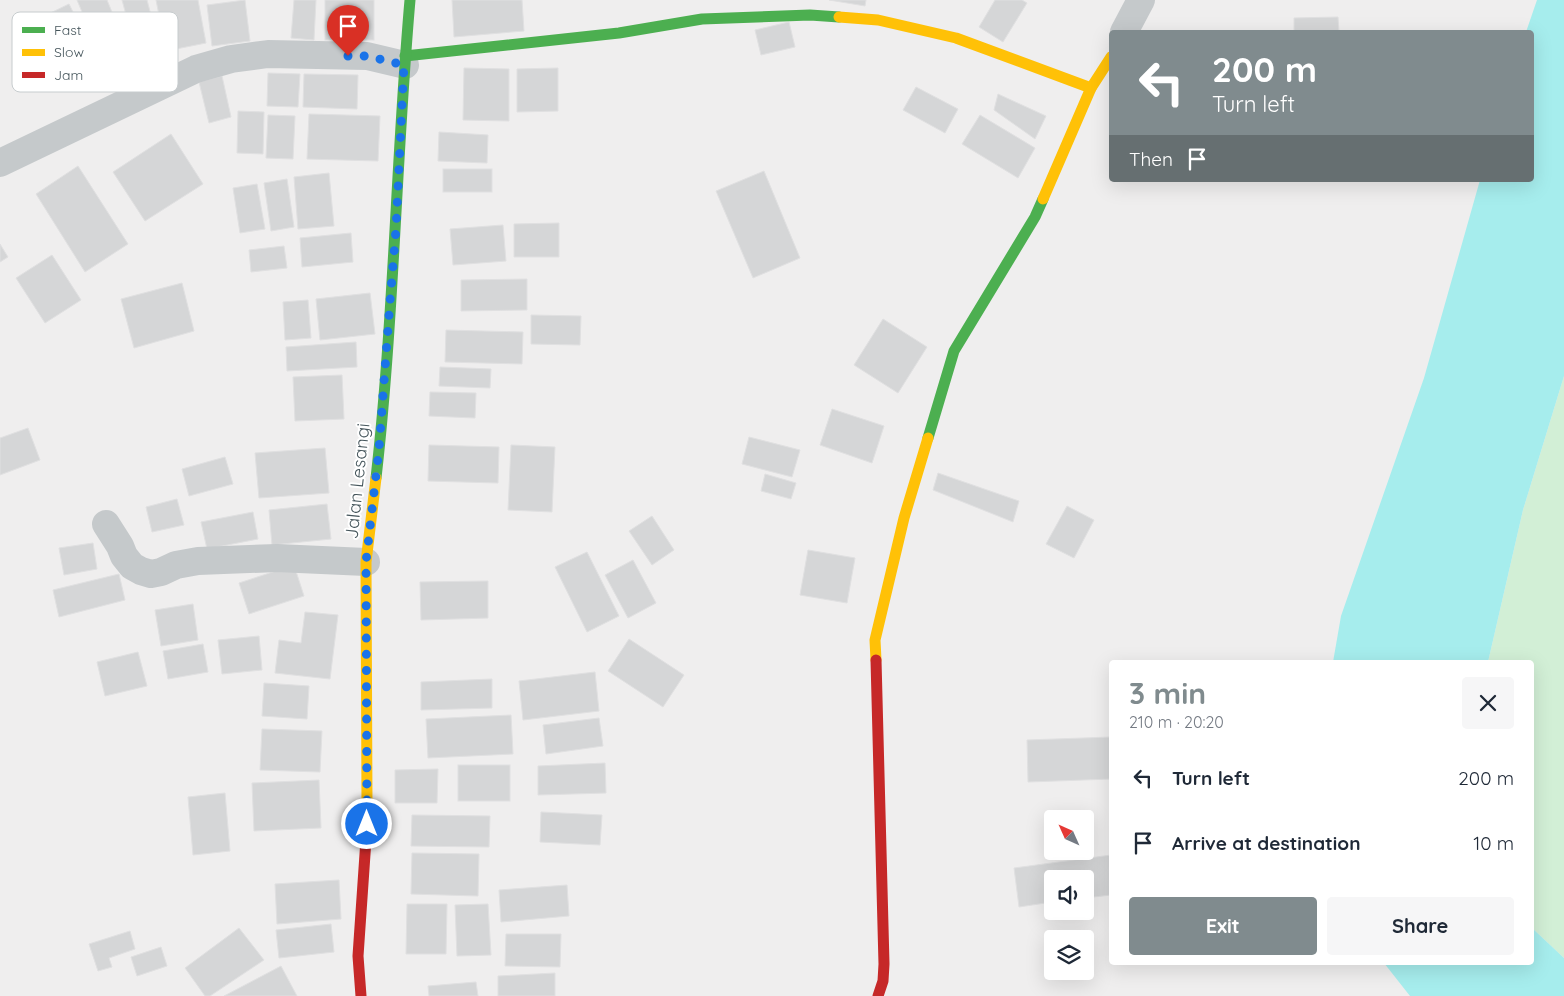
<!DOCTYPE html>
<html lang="en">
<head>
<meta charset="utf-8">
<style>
	:root { --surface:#fff; --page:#f6f6f7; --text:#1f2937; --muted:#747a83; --accent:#808b8e }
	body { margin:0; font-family:Quicksand,sans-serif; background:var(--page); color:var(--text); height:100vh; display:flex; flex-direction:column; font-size:19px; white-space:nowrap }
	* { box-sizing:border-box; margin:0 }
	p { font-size:16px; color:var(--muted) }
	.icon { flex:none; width:28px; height:28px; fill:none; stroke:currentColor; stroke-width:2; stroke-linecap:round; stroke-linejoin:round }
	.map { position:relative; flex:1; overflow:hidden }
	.sheet { position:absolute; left:1109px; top:660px; width:425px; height:305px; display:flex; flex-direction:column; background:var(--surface); border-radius:5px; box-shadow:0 5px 20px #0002 }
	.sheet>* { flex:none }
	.banner { position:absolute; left:1109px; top:30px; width:425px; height:152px; border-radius:5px; box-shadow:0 5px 20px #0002; background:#808b8e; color:#fff; overflow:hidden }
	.needle { width:32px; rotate:315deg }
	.tools { position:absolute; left:1044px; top:810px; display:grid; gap:10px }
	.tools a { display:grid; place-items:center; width:50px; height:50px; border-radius:5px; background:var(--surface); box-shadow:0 5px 20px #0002; font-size:25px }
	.pin { position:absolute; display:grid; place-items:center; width:42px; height:42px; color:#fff; margin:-51px -21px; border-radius:50% 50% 50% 0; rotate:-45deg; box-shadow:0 0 5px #0007 }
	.pin .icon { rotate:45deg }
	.me { position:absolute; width:55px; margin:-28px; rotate:0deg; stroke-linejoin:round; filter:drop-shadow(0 0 4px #0008) }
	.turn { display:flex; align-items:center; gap:18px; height:105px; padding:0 20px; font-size:22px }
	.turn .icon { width:65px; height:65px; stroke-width:2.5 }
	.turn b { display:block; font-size:35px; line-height:42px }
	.then { display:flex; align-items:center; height:48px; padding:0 20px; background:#0003; gap:10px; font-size:19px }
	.round { display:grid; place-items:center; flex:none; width:52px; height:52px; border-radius:5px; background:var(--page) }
	.summary { display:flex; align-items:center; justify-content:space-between; height:85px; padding:0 20px }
	h1 { font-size:30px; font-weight:700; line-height:38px; color:var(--accent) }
	.primary-button { display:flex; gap:10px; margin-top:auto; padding:10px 20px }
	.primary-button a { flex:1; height:58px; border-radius:5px; background:var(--accent); color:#fff; font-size:20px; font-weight:700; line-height:58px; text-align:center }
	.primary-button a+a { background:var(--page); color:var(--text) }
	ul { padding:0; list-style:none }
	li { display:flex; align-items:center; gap:15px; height:65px; padding:0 20px }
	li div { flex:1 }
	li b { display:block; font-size:19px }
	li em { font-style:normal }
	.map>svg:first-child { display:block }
</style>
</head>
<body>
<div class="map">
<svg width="1564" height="996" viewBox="0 0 1564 996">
	<rect width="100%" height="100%" fill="#efeeee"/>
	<polygon fill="#d2efd6" points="1564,376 1564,958 1531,927 1531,662 1488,662 1523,510"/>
	<g fill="#a6eded">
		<polygon points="1537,0 1564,0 1564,376 1523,510 1488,662 1333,662 1341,616 1424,378 1480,180 1531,180 1531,32 1526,32"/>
		<polygon points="1531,927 1564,958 1564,996 1410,996 1384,963 1531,962"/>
	</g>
	<g fill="#d5d6d7" stroke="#e0e0e1">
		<polygon points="77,0 107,0 136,70 111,81"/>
		<polygon points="122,0 147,0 162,57 139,63"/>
		<polygon points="156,0 198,0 206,43 166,51"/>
		<polygon points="245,0 250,41 212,46 207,5"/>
		<polygon points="294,0 316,0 314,40 291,38"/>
		<rect x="325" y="0" width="49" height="40"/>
		<polygon points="452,0 522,0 524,31 454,37"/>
		<polygon points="829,0 866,0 865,6"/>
		<polygon points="995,0 1022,0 1027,3 1003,42 979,27"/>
		<polygon points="69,4 94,54 63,69 38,19"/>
		<polygon points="1338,17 1339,32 1294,32 1294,18"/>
		<polygon points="789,22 795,47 761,55 755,30"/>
		<polygon points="464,68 509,69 509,121 463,120"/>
		<polygon points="558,68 558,111 517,112 517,69"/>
		<polygon points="268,73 300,74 298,107 267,106"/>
		<polygon points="304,74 358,75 357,109 303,107"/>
		<polygon points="222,76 231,117 209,123 199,82"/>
		<polygon points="916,87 958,109 945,133 903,110"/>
		<polygon points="998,94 1046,116 1035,139 994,110"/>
		<polygon points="238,111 264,112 263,154 237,153"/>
		<polygon points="309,114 380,116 378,161 307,159"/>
		<polygon points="268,115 295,116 293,159 266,158"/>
		<polygon points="980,115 1035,148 1018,178 962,144"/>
		<polygon points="439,132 488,135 487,163 438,161"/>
		<polygon points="171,134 203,184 145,221 113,172"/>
		<polygon points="78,166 128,244 85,272 36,194"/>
		<rect x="443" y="169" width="49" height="23"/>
		<polygon points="764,171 800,258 753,278 716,191"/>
		<polygon points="329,173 334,226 298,229 294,177"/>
		<polygon points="287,179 294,227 271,231 264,183"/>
		<polygon points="257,184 265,229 240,233 233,188"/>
		<polygon points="559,223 559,257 514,257 514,224"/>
		<polygon points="503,225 506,261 453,265 450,229"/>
		<polygon points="351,233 353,262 302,267 300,238"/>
		<polygon points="0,244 8,257 0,262"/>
		<polygon points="284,246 287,268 251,272 249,250"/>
		<polygon points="52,255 81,300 45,323 16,278"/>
		<polygon points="527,279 527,310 461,311 461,280"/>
		<polygon points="182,283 194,331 134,348 121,299"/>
		<polygon points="370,293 375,334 320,340 316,299"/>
		<polygon points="308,300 311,338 285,340 283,302"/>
		<polygon points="531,315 581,316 580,345 531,344"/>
		<polygon points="883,319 927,347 898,393 854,365"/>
		<polygon points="446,330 523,332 522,364 445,362"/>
		<polygon points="356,342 357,367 287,371 286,347"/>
		<polygon points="440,367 491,369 490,388 439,386"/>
		<polygon points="342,375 344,419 295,421 293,377"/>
		<polygon points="430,392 476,393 475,418 429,416"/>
		<polygon points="832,409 884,426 872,463 820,445"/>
		<polygon points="28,428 40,460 0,475 0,438"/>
		<polygon points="749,437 800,450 792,477 742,464"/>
		<polygon points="429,445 499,447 498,483 428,481"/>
		<polygon points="511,445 555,447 552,512 508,510"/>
		<polygon points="325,448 329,493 259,498 255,453"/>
		<polygon points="225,457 233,484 189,496 182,469"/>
		<polygon points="938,473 1019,501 1013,522 933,490"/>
		<polygon points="765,474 796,483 791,499 761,491"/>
		<polygon points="177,499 184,525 152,532 146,507"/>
		<polygon points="327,504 331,539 272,545 269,510"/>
		<polygon points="1067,506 1094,520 1074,558 1046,544"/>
		<polygon points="253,512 258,539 207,549 201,522"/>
		<polygon points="652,516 674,550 652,565 629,531"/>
		<polygon points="93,543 97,569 64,575 59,548"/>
		<polygon points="808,550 855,558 847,603 800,595"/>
		<polygon points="587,552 619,616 587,632 555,567"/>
		<polygon points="633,560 656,603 628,618 605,575"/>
		<polygon points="294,565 304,596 249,614 239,583"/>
		<polygon points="119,574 125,600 59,617 53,590"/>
		<polygon points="488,581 488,618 421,620 420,582"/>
		<polygon points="193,604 198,640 161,646 155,610"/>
		<polygon points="305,612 338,615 330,679 275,673 279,640 301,643"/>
		<polygon points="259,636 262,670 222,674 218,640"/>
		<polygon points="629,639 684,675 663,707 608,671"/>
		<polygon points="203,644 208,672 168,679 163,651"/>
		<polygon points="138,652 147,686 105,696 97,662"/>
		<polygon points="595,672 599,711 523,720 519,681"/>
		<polygon points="492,679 492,708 421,710 421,682"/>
		<polygon points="264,683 309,686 307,719 262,716"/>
		<polygon points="511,715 513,754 428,758 426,719"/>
		<polygon points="599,718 603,746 546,754 543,725"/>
		<polygon points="262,729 322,731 320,772 260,770"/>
		<polygon points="1111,737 1111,779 1028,782 1027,740"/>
		<polygon points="605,763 606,793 538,795 538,766"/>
		<rect x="458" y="765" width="52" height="36"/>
		<polygon points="438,769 437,803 395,803 395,770"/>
		<polygon points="319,780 321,828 254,831 252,783"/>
		<polygon points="225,793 230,851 193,855 188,797"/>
		<polygon points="541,812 602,815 600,845 540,842"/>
		<polygon points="412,815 490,816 489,847 411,846"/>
		<polygon points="412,853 479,854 478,896 411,894"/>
		<polygon points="1111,855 1111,895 1085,898 1085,879 1052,879 1052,902 1019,907 1014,868"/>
		<polygon points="339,880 341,919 277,924 275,884"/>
		<polygon points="567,885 569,916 501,922 499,890"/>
		<polygon points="407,904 447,904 446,954 406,954"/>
		<polygon points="488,904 491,955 457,956 455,905"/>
		<polygon points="331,924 334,952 279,958 276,930"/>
		<polygon points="239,928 264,960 210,996 205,996 185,968"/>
		<polygon points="130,931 135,949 109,958 112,967 98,971 89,944"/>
		<polygon points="506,934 561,934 560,967 505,966"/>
		<polygon points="161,947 167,966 137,976 131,957"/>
		<polygon points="281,966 297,996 224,996"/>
		<polygon points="555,973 555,996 498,996 498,976"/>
		<polygon points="476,982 478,996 429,996 428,986"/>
	</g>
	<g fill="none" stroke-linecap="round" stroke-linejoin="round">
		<g stroke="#c5c9cb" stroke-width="28">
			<polyline points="1124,32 1141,0"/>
			<polyline points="0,163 196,69 231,59 268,54 367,56 405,65"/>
			<polyline points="106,524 120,546 124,556 132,566 141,571 151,574 161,572 176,565 198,561 277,558 366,562"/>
		</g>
		<g stroke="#4caf50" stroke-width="11">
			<polyline points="405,56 619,33 702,19 810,15 839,17"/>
			<polyline points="928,438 954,351 1035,217 1043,199"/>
			<path d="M376,478C394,319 396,159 410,0"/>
		</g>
		<g stroke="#ffc107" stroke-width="11">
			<polyline points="839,17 878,20 956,38 1091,88"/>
			<polyline points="1043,199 1091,88 1111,57"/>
			<polyline points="876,660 875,640 904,518 928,438"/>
			<polyline points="367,805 366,562 376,478"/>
		</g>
		<g stroke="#c62828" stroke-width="11">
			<polyline points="876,660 884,964 883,981 878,996"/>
			<polyline points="361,996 358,956 367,825 367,805"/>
		</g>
	</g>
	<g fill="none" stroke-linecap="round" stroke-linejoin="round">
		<polyline stroke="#1a73e8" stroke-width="9" stroke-dasharray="0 16.2" points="348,56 367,56 404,65 396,229 390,302 379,449 366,562 367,824"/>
	</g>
	<g text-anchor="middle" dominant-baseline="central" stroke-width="4" stroke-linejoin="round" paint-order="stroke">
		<g font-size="18" fill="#45555b" stroke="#fff">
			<text transform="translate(357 481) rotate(-84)">Jalan Lesangi</text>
		</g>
	</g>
	<rect x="12" y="12" width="166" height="80" rx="8" fill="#fff" stroke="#c7ccce" stroke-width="1"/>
	<rect x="22" y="27" width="23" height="6" fill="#4caf50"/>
	<rect x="22" y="49" width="23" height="7" fill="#ffc107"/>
	<rect x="22" y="72" width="23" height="6" fill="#c62828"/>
	<g font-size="14" fill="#45555b">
		<text x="54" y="35">Fast</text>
		<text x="54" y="57">Slow</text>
		<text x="54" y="80">Jam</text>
	</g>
</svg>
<div class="tools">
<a><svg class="needle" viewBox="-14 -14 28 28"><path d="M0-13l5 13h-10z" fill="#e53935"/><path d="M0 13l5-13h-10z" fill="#747a83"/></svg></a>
<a><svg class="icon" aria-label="sound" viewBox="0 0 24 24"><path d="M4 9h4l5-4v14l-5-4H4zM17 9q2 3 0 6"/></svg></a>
<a><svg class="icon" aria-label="layers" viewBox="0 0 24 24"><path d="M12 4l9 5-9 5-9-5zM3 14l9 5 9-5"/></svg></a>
</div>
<div class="pin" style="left:348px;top:56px;background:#d93025"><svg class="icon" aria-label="arrive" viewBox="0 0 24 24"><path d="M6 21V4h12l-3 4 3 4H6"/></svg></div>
<svg class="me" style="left:367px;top:824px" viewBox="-20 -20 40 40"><circle r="17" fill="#1a73e8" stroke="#fff" stroke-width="3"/><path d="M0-11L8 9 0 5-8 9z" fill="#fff"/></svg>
<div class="banner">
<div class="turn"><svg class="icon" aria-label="left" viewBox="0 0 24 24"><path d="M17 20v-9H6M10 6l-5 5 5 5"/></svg><div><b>200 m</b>Turn left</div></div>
<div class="then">Then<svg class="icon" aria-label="arrive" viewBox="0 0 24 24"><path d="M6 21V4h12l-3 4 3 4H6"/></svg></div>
</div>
<section class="sheet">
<div class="summary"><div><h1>3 min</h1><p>210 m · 20:20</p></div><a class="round"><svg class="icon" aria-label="close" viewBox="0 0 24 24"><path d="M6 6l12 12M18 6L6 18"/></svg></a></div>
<ul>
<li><svg class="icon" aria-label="left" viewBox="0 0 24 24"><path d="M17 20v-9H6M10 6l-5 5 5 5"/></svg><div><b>Turn left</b></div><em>200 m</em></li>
<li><svg class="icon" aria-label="arrive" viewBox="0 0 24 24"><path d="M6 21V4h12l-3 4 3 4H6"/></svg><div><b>Arrive at destination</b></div><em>10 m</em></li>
</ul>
<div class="primary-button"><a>Exit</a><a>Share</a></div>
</section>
</div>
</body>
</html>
